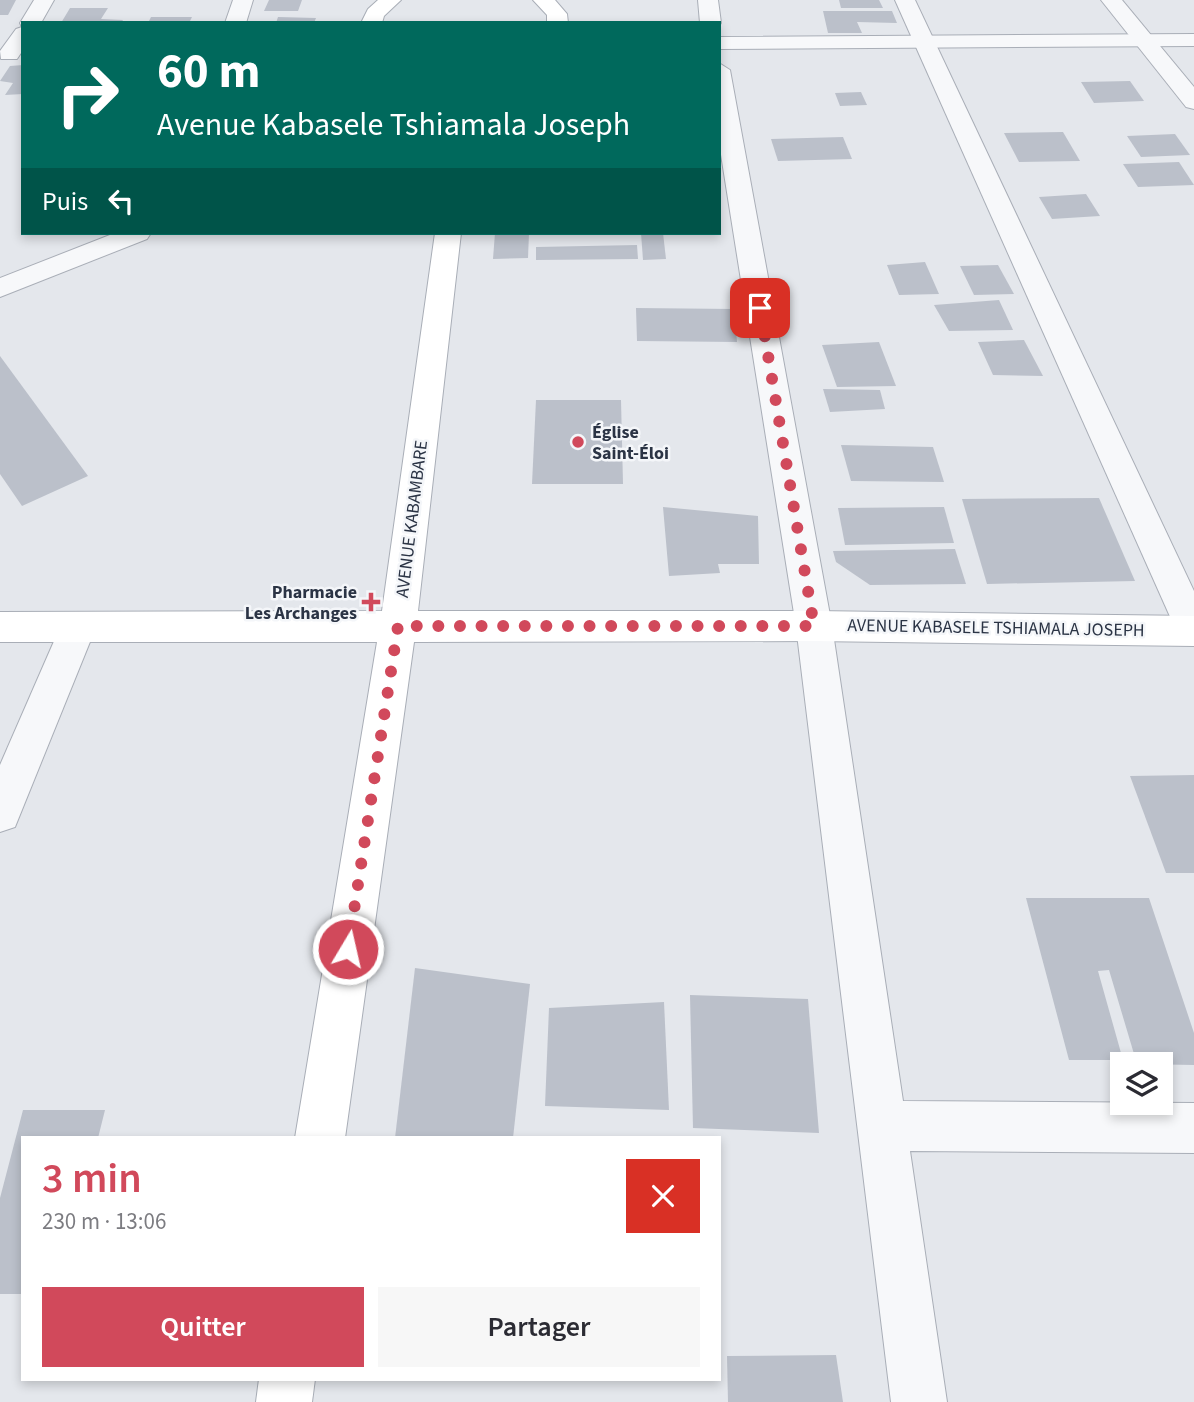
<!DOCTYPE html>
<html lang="fr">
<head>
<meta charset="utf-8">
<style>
	:root { --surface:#fff; --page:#f7f7f7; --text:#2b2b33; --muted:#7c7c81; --accent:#d1495b }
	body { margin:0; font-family:"Source Sans 3",sans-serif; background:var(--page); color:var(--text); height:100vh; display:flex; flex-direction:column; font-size:26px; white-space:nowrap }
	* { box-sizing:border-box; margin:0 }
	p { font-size:23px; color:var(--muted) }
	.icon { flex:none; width:38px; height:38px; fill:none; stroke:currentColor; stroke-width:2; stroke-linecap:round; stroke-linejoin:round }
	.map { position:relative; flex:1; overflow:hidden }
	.side { position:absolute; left:21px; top:1136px; width:700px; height:245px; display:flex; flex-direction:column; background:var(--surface); border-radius:0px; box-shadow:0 4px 10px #0003 }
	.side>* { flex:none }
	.top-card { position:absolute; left:21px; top:21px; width:700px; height:214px; border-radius:0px; box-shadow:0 4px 10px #0003; background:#00695c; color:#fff; overflow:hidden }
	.tools { position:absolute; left:1110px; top:1052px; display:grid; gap:14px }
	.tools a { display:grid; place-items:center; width:63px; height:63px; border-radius:0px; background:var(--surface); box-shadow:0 4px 10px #0003; font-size:35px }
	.pin { position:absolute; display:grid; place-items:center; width:60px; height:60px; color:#fff; margin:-30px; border-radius:14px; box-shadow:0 4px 10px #0006 }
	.me { position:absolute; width:77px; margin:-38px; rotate:9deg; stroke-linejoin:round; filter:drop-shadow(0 0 5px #0008) }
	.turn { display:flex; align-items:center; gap:24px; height:147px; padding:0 21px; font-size:32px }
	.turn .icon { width:91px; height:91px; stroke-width:2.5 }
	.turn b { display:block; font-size:49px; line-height:60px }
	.then { display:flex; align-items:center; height:66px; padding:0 21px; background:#0003; gap:14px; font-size:26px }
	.round { display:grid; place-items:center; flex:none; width:74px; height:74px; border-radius:0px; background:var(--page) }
	.headline { display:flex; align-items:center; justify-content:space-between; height:119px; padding:0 21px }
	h1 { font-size:42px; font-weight:600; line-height:52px; color:var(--accent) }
	.action { display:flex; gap:14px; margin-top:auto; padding:14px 21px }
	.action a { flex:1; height:80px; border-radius:0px; background:var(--accent); color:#fff; font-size:28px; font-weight:600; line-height:80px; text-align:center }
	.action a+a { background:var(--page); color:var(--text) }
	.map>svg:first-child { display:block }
</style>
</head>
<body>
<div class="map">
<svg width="1194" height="1402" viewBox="0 0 1194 1402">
	<rect width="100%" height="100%" fill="#e4e7ec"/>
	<g fill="#bbc0ca">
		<polygon points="0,0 16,0 8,15 0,15"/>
		<polygon points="269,0 302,0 298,11 264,11"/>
		<polygon points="839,0 879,0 883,8 841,8"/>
		<polygon points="70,8 108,8 101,19 123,20 121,23 61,23"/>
		<polygon points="823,11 892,11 897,23 857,22 862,33 828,33"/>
		<polygon points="151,17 192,17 189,23 148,23"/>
		<polygon points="278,17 316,18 314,23 276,23"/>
		<polygon points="23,65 23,94 5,95 13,83 0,81 10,66"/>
		<polygon points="1130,81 1144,101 1094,103 1081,82"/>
		<polygon points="861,92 867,105 840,106 835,93"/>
		<polygon points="1063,132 1080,161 1019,162 1004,133"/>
		<polygon points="1175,134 1190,155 1141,157 1127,136"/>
		<polygon points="843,137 852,159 778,161 771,139"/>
		<polygon points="1179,162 1194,185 1138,187 1123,164"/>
		<polygon points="1086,194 1100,216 1052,219 1039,197"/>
		<polygon points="495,233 529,233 528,258 493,259"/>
		<polygon points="641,233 663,233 666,259 643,260"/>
		<polygon points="637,245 638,259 536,260 536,247"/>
		<polygon points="925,262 939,294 899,295 887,265"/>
		<polygon points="998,265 1014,294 974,295 960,266"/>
		<polygon points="999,300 1013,330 949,331 934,305"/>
		<polygon points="636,308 734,309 737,342 637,341"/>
		<polygon points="1024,340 1043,376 993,375 978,342"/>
		<polygon points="879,342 896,386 837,387 822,345"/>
		<polygon points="0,356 88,476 22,506 0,474"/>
		<polygon points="823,389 880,390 885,409 830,412"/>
		<polygon points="536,400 621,400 623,484 532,484"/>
		<polygon points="841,445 933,447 944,482 851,481"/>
		<polygon points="1099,498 1135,581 987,584 962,499"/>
		<polygon points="663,507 758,516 759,564 718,564 720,573 669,576"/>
		<polygon points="944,507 954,543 845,545 838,508"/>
		<polygon points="955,549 966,584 870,585 836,562 833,551"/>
		<polygon points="1194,775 1194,873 1166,873 1130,776"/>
		<polygon points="1026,898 1149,898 1194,1033 1194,1065 1137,1064 1109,970 1098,971 1123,1060 1069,1060"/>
		<polygon points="415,968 530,984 513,1138 395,1138"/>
		<polygon points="690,995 808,999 819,1133 693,1128"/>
		<polygon points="664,1002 669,1110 545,1106 549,1008"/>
		<polygon points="23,1110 105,1110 98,1138 23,1138 23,1294 0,1294 0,1198"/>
		<polygon points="836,1355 843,1402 728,1402 727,1356"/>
	</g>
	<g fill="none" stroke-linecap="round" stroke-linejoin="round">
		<g stroke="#a9aeb7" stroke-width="2">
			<g id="minor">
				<polygon points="34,0 54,0 41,23 23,23 23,50 17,59 1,59 0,51 16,29 22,27 20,23"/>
				<polygon points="233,0 253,0 246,23 225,23"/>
				<polygon points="698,0 718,0 721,23 719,26 719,23 700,23"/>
				<polygon points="895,0 915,0 1194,591 1194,645 1181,641 1176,630"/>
				<polygon points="1101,0 1122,0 1194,87 1194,109 1186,107"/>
				<polygon points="719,63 730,70 832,626 903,1101 1194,1103 1194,1153 910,1151 947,1402 891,1402 796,626 719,142"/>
				<polygon points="115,233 151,233 147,239 0,297 0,278"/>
				<polygon points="78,612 91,616 96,627 15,827 0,832 0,765 65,616"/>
			</g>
		</g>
		<g stroke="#a9aeb7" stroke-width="2">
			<polygon id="tertiary" points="1194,34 1194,46 719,49 719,37"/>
		</g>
		<g stroke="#a9aeb7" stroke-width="2">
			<g id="secondary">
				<polygon points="378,0 401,0 384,16 382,23 361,23 368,9"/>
				<polygon points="533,0 555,0 567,14 568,23 547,23 547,15"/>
				<polygon points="435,233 461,233 418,611 814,611 1194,616 1194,646 814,641 414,642 345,1138 295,1138 377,642 0,642 0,612 382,611"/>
				<polygon points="259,1379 315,1379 312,1402 256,1402"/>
			</g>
		</g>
		<use href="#minor" fill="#f7f8fa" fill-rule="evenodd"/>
		<use href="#tertiary" fill="#f7f8fa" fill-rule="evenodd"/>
		<use href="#secondary" fill="#fff" fill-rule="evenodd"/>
	</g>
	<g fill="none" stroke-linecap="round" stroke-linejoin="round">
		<polyline stroke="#d1495b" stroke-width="12" stroke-dasharray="0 21.6" points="348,949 398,626 814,626 760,308"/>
	</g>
	<g fill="#d1495b" stroke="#f4f6f9" stroke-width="2.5">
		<circle cx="578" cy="442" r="7"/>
		<path d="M367.5 591.5h7v7h7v7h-7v7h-7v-7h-7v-7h7z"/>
	</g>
	<g text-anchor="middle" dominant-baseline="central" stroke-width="5" stroke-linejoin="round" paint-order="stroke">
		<g font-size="18" font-weight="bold" fill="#2b3445" stroke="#f4f6f9" text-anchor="start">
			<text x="592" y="432">Église<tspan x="592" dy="21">Saint-Éloi</tspan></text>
			<text x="357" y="592" text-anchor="end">Pharmacie<tspan x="357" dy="21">Les Archanges</tspan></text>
		</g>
		<g font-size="18" fill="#2b3445" stroke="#f4f6f9">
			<text transform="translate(412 519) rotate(-83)">AVENUE KABAMBARE</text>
			<text transform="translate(996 628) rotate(1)">AVENUE KABASELE TSHIAMALA JOSEPH</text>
		</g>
	</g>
</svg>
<div class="tools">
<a><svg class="icon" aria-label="layers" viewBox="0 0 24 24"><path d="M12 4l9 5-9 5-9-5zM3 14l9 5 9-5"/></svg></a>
</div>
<div class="pin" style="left:760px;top:308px;background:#d93025"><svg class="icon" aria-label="arrive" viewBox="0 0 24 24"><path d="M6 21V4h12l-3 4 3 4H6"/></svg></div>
<svg class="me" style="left:348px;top:949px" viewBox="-20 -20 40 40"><circle r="17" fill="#d1495b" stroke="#fff" stroke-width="3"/><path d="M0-11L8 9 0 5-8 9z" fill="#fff"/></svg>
<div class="top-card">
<div class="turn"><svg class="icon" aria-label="right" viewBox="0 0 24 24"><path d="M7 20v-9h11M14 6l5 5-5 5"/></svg><div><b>60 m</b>Avenue Kabasele Tshiamala Joseph</div></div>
<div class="then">Puis<svg class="icon" aria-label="left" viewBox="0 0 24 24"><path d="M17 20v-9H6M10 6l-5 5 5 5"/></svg></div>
</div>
<section class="side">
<div class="headline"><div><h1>3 min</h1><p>230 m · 13:06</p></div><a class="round" style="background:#d93025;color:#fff"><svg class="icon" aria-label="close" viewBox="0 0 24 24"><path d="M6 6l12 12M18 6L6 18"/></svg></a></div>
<div class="action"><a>Quitter</a><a>Partager</a></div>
</section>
</div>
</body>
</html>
